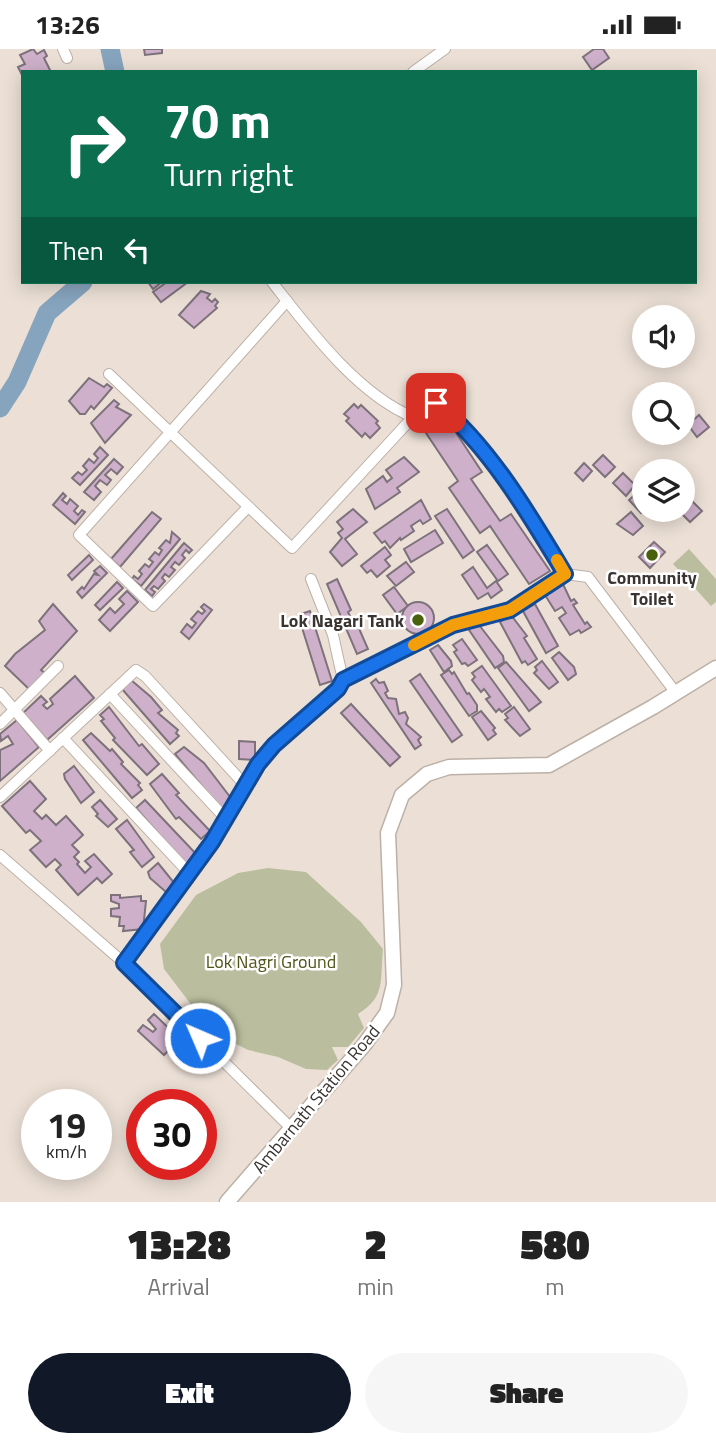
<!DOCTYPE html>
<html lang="en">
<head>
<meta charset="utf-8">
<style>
	:root { --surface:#fff; --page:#f6f6f6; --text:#222; --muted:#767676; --accent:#111827 }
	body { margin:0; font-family:"Titillium Web",sans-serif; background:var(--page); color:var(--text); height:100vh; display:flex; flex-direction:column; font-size:26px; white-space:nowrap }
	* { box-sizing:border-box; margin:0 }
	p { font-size:23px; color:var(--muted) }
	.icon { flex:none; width:38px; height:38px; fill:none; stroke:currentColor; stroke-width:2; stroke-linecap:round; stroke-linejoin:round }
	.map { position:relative; height:1153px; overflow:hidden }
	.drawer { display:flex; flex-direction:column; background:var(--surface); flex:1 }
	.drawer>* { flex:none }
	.hud { position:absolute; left:21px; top:21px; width:676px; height:214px; border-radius:0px; box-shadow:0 4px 18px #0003; background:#0b6e4f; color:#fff; overflow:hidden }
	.buttons { position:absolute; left:632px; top:256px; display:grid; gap:14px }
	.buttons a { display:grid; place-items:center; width:63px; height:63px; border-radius:50%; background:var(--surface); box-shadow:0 4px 18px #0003; font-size:35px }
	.speed { position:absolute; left:21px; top:1040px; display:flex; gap:14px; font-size:35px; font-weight:700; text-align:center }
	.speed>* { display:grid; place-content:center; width:91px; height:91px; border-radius:50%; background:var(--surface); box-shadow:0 4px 18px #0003; line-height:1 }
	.speed small { font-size:18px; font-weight:400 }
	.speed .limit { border:10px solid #d22; background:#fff; color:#111 }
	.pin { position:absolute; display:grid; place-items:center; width:60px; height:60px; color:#fff; margin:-30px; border-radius:14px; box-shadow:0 4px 10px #0006 }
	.me { position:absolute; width:77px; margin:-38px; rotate:315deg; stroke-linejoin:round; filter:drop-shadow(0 0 5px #0008) }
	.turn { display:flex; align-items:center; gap:24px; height:147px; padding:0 28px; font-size:32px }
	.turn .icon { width:91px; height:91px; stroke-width:2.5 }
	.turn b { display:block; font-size:49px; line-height:60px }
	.then { display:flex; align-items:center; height:66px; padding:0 28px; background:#0003; gap:14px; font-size:26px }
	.eta { display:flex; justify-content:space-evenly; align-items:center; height:119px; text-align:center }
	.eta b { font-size:42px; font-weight:800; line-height:49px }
	.button { display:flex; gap:14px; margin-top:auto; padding:14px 28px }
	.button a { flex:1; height:80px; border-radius:42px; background:var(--accent); color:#fff; font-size:28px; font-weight:800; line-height:80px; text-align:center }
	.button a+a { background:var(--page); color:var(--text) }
	.status { display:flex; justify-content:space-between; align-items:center; height:49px; padding:0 35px; background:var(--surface); direction:ltr }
	.status svg { height:19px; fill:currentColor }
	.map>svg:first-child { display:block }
</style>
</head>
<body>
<div class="status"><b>13:26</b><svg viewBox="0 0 49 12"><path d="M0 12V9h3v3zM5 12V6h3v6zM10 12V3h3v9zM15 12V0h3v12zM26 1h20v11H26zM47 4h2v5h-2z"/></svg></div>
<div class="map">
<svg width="716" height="1153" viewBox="0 0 716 1153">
	<rect width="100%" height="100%" fill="#ece0d6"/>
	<g fill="#bbbe9e">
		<polygon points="689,500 716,530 716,553 711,557 673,515"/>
		<path d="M268,819L306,823L361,873L383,900C380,931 386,948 358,965L364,979L348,998H332L338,1011L327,1021L306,1020L278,1008L248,1001L212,983L164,920L160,895L196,846L238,824Z"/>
	</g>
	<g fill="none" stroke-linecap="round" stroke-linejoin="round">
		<g stroke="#87a4be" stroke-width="19">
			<polyline points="110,0 115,23"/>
			<polyline points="0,359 17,333 47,264 83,233"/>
		</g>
	</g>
	<g fill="#ceb0cb" stroke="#7d727b" stroke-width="2">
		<polygon points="33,0 37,5 44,1 47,7 44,9 51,23 23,23 23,28 18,18 25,15 20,6"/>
		<polygon points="144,0 162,0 162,4 145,6"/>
		<polygon points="594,0 603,0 609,9 592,21 583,8"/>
		<polygon points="148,233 162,233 153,240"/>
		<polygon points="167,233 188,233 161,253 153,243"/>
		<polygon points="201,242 210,245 207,249 212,253 215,250 218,253 215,257 217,259 194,279 179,266"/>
		<polygon points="89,329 104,338 107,335 112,339 94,360 91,357 85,365 80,365 69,352"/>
		<polygon points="114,351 119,355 116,358 131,366 105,394 91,374"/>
		<polygon points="354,355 358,359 361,356 378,372 376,374 380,379 370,389 365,384 362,388 346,372 349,369 344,365"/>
		<polygon points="443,364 482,423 471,430 500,472 511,465 550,522 529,535 490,477 480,484 449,439 458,432 422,378"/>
		<polygon points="699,366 709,378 697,388 688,376"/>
		<polygon points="100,398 108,406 80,436 72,429 78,423 82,426 87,421 83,417 89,410 94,414 98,409 94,405"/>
		<polygon points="603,406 615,418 605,428 593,416"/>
		<polygon points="404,408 419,423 397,439 400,443 375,460 366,440 383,427 387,433 392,429 386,421"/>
		<polygon points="114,410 123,418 117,425 111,420 105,426 111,431 107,436 100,431 95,437 101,443 94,451 84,443"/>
		<polygon points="584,414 592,422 583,432 575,424"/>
		<polygon points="623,424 635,436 626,447 613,434"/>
		<polygon points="639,442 644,447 645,460 641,464 629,451"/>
		<polygon points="63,444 66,447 62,451 67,455 70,450 78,457 74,462 78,466 82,461 85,463 75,475 53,456"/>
		<polygon points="690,450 702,462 690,473 678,461 682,460"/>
		<polygon points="421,451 431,470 423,475 420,471 411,477 414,482 401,491 400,489 390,499 385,492 382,494 374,484"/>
		<polygon points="353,460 367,473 345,490 357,505 342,517 330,503 342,489 338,484 343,480 337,473"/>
		<polygon points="447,460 474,501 463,509 435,467"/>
		<polygon points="152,463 161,470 120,518 111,510"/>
		<polygon points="631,463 643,477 633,486 617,475"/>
		<polygon points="435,481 443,494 411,513 404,500"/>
		<polygon points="172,483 180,490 141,537 132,530 134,527 138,530 142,525 139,522 145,515 149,518 153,513 149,510 155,503 159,506 162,501 159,499 166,491 170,494"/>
		<polygon points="654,493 665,503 650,519 639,508"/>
		<polygon points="184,494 192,501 189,504 186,501 182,506 185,509 179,516 175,513 171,518 175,521 169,528 165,525 162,529 165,532 158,540 154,537 151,540 155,543 152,547 145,541"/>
		<polygon points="487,496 508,525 498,532 477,503"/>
		<polygon points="385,498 391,506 385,511 390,517 377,528 371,521 367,524 361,517"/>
		<polygon points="89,506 93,511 72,531 68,526"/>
		<polygon points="406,513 414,523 396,537 387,527"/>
		<polygon points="100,517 107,524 82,549 77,543 82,538 84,540 94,525 98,526 94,522"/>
		<polygon points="473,518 487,539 496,532 502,541 491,549 488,544 478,550 462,526"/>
		<polygon points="337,530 351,561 348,563 351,569 354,568 368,600 357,605 327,535"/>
		<polygon points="561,531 571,552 574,550 577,554 573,556 585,575 587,573 591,578 581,584 579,581 570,586 559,569 566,564 562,558 555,562 545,546"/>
		<polygon points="117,533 123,539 100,561 95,556"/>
		<polygon points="394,538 408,557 397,565 383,546"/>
		<polygon points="127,542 138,553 110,582 99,571 110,559 115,564 124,555 119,550"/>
		<circle cx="418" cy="569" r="16"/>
		<polygon points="53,555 77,582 41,621 45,624 31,642 5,617 15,605 45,581 39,572"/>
		<polygon points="204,555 212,561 189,590 181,583 187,575 192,579 196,574 191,570 198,562 202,565 205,562 201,558"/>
		<polygon points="535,555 558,597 546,604 523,562"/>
		<polygon points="310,562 332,632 320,636 298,566"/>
		<polygon points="511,566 527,587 524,589 537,610 528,616 525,612 522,614 500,573"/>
		<polygon points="476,572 503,607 504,613 495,619 467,578"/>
		<polygon points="462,590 477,611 468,617 465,614 462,615 454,603 457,601 453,596"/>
		<polygon points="438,596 451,612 452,617 444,623 430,601"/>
		<polygon points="559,603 574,618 576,625 568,631 552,609"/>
		<polygon points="542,612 558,633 549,640 534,624 537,621 535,618"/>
		<polygon points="506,613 541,653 529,662 498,619"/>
		<polygon points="482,617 511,657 502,663 499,660 496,663 486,650 490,648 484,640 481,643 472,631 475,628 472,624"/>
		<polygon points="449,621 452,625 454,623 467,645 469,644 477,656 477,662 469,667 441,626"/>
		<polygon points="420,625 462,686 452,693 410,632"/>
		<polygon points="75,627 94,649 47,691 23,664 41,647 47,653 43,656 47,660 53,655 50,650"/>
		<polygon points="376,630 379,634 384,633 388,642 385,644 388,649 396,650 399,665 405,663 408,669 406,675 421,688 418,691 421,696 415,700 371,634"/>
		<polygon points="131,631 151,648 162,661 158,664 178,681 176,684 179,687 170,695 122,640"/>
		<polygon points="351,655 400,708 390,717 341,664"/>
		<polygon points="109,658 139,697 142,695 159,715 147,726 113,691 115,689 101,672 104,670 100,666"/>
		<polygon points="514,658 530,680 520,687 505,671 508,669 505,665"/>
		<polygon points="481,662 495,679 493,681 496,685 488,691 472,668"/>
		<polygon points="17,671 39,698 0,732 0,701 13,695 8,687 1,692 0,685"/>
		<polygon points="91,684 110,702 112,700 123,713 121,715 140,734 138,736 142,741 132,749 83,691"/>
		<polygon points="239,692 255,693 255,711 239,710"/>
		<polygon points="184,698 204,714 234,753 223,762 175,705"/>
		<polygon points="74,717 94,743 81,754 65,730 64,725"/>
		<polygon points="162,725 179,744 176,746 210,782 201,790 179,768 176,770 150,735"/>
		<polygon points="30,732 46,750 34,762 42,770 46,766 56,776 66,767 83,786 72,796 79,803 74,808 79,813 77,815 85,824 91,818 85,812 94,805 112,825 102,834 97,829 78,846 56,821 61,816 55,810 46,818 30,801 41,792 30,781 26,784 2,757"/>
		<polygon points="100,751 117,770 108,778 96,767 98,765 92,758"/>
		<polygon points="145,751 198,807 187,817 136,759"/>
		<polygon points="127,771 154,808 142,818 130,803 134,801 116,780"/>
		<polygon points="158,814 175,835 166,843 150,829 148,823"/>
		<polygon points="111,846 120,846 120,849 141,847 141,852 146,852 143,880 123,882 124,877 119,877 120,868 111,867 111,860 119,859 119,855 111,852"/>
		<polygon points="154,965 180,990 167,999 169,1001 164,1006 138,982 143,976 153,983 156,980 148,971"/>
	</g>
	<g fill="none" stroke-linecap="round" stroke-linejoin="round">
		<g stroke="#bcb0a7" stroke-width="12">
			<g id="street">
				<polyline points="63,0 67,9"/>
				<polyline points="413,23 445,0"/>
				<path d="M272,233C309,280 357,345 413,368L436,354C488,395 531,468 565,525L588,528L676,644"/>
				<polyline points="109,325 292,499 413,368"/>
				<polyline points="248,458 153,557 79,486 287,252"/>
				<polyline points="343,631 453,576 510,561 565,525"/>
				<polyline points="0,644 50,702"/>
				<polyline points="110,645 226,770"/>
				<polyline points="0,675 58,617"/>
				<polyline points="63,689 189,824"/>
				<polyline points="0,748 136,621 145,627 245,736"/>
				<polyline points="0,806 124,914 291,1079"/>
				<polyline points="124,914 212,793 258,715 273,696 338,640 343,631 333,586 311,530"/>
			</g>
		</g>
		<g stroke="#bcb0a7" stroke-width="17">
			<polyline id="secondary" points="227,1153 364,996 387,964 394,936 388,784 402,746 427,725 449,718 549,716 653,658 716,619"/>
		</g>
		<use href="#street" stroke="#fff" stroke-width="10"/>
		<use href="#secondary" stroke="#fff" stroke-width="14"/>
	</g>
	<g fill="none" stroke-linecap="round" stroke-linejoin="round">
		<g stroke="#114b97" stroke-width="18">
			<path id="route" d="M200,989L124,914L212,793L258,715L274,696L338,640L343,631L453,576L510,561L565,525C531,468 488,395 436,354"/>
		</g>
		<use href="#route" stroke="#1a73e8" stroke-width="12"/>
		<polyline stroke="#f59e0b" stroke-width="12" points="414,596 453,576 510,561 565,525 557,511"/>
	</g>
	<g fill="#49600d" stroke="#fff" stroke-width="2.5">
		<circle cx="652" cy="506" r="7"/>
		<circle cx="418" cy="571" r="7"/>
	</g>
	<g text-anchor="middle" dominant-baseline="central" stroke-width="5" stroke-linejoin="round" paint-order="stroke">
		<g font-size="18" font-weight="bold" fill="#393431" stroke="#fff">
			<text x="652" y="528">Community<tspan x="652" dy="21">Toilet</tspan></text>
			<text x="404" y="571" text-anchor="end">Lok Nagari Tank</text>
		</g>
		<g font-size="18" fill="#52551a" stroke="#fff">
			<text x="271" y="912">Lok Nagri Ground</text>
		</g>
		<g font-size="18" fill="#393431" stroke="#fff">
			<text transform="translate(316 1050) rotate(-50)">Ambarnath Station Road</text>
		</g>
	</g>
</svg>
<div class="buttons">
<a><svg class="icon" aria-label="sound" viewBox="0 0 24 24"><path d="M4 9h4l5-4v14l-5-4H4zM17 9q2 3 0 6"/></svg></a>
<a><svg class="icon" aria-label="search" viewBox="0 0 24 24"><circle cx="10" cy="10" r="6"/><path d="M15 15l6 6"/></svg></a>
<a><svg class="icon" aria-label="layers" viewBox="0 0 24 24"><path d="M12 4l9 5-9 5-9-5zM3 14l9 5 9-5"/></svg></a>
</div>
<div class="speed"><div>19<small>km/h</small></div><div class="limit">30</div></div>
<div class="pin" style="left:436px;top:354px;background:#d93025"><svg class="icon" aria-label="arrive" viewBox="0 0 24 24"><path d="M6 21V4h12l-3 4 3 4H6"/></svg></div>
<svg class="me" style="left:200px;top:989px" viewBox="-20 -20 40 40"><circle r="17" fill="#1a73e8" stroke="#fff" stroke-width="3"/><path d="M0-11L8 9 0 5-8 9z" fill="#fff"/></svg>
<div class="hud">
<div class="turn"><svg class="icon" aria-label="right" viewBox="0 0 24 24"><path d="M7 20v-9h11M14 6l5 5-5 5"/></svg><div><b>70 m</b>Turn right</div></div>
<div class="then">Then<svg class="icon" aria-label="left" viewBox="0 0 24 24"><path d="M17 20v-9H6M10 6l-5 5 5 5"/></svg></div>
</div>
</div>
<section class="drawer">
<div class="eta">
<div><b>13:28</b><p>Arrival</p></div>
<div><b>2</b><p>min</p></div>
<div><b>580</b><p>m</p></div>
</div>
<div class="button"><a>Exit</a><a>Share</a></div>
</section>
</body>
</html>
